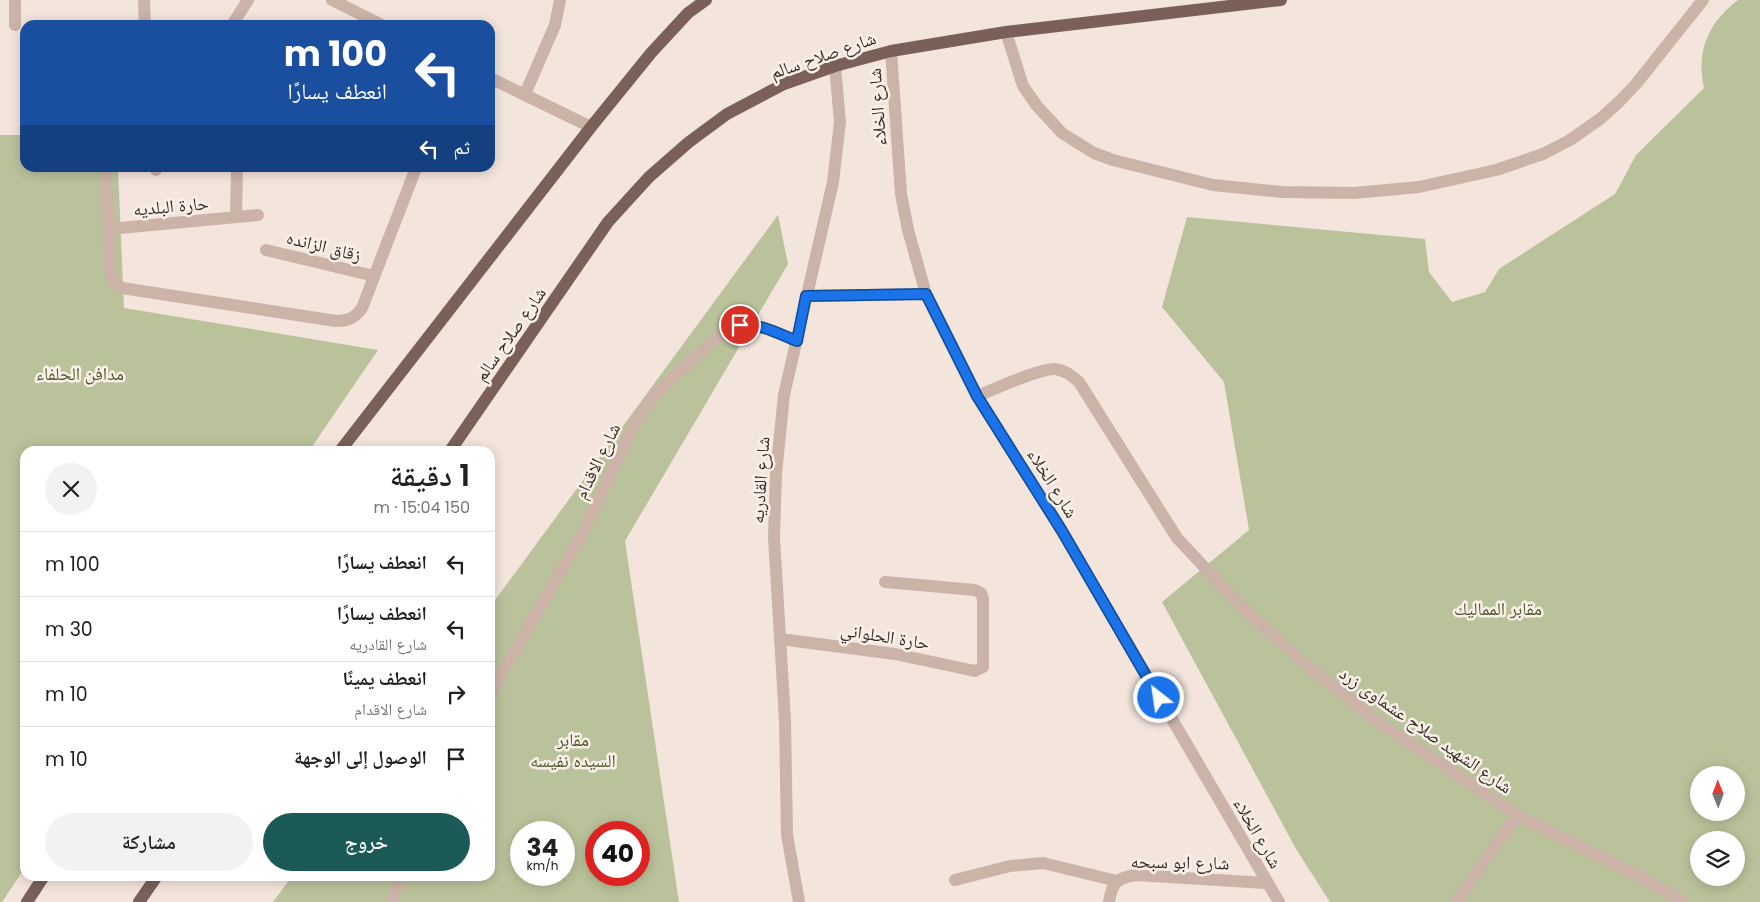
<!DOCTYPE html>
<html lang="ar">
<head>
<meta charset="utf-8">
<style>
	:root { --surface:#fff; --page:#f2f2f2; --text:#202124; --muted:#757577; --line:#e0e0e0; --accent:#1c5a57 }
	body { margin:0; font-family:Poppins,"Noto Naskh Arabic",sans-serif; background:var(--page); color:var(--text); direction:rtl; height:100vh; display:flex; flex-direction:column; font-size:19px; white-space:nowrap }
	* { box-sizing:border-box; margin:0 }
	p { font-size:16px; color:var(--muted) }
	.icon { flex:none; width:28px; height:28px; fill:none; stroke:currentColor; stroke-width:2; stroke-linecap:round; stroke-linejoin:round }
	.map { position:relative; flex:1; overflow:hidden; direction:ltr }
	.panel { position:absolute; left:20px; top:446px; width:475px; height:435px; display:flex; flex-direction:column; background:var(--surface); border-radius:15px; box-shadow:0 2px 12px #0003; direction:rtl }
	.panel>* { flex:none }
	.top-card { position:absolute; left:20px; top:20px; width:475px; height:152px; border-radius:15px; box-shadow:0 2px 12px #0003; direction:rtl; background:#1a4fa0; color:#fff; overflow:hidden }
	.needle { width:32px; rotate:359deg }
	.buttons { position:absolute; left:1690px; top:766px; display:grid; gap:10px }
	.buttons a { display:grid; place-items:center; width:55px; height:55px; border-radius:50%; background:var(--surface); box-shadow:0 2px 12px #0003; font-size:25px }
	.speed { position:absolute; left:510px; top:821px; display:flex; gap:10px; font-size:25px; font-weight:700; text-align:center }
	.speed>* { display:grid; place-content:center; width:65px; height:65px; border-radius:50%; background:var(--surface); box-shadow:0 2px 12px #0003; line-height:1 }
	.speed small { font-size:12px; font-weight:400 }
	.speed .limit { border:8px solid #d22; background:#fff; color:#111 }
	.pin { position:absolute; display:grid; place-items:center; width:42px; height:42px; color:#fff; margin:-21px; border:2px solid #fff; border-radius:50%; box-shadow:0 1px 5px #0007 }
	.me { position:absolute; width:55px; margin:-28px; rotate:330deg; stroke-linejoin:round; filter:drop-shadow(0 0 4px #0008) }
	.turn { display:flex; align-items:center; gap:18px; height:105px; padding:0 25px; font-size:22px }
	.turn .icon { width:65px; height:65px; stroke-width:2.5 }
	.turn b { display:block; font-size:35px; line-height:42px }
	.then { display:flex; align-items:center; height:48px; padding:0 25px; background:#0003; gap:10px; font-size:19px }
	.round { display:grid; place-items:center; flex:none; width:52px; height:52px; border-radius:26px; background:var(--page) }
	.headline { display:flex; align-items:center; justify-content:space-between; height:85px; padding:0 25px }
	h1 { font-size:30px; font-weight:600; line-height:38px }
	.action { display:flex; gap:10px; margin-top:auto; padding:10px 25px }
	.action a { flex:1; height:58px; border-radius:30px; background:var(--accent); color:#fff; font-size:20px; font-weight:600; line-height:58px; text-align:center }
	.action a+a { background:var(--page); color:var(--text) }
	ul { padding:0; list-style:none }
	li { display:flex; align-items:center; gap:15px; height:65px; padding:0 25px; border-top:1px solid var(--line) }
	li div { flex:1 }
	li b { display:block; font-size:19px }
	li em { font-style:normal }
	.map>svg:first-child { display:block }
</style>
</head>
<body>
<div class="map">
<svg width="1760" height="902" viewBox="0 0 1760 902">
	<rect width="100%" height="100%" fill="#f3e5dc"/>
	<g fill="#bac29b" fill-rule="evenodd">
		<path d="M1738,0H1760V902H1330L1296,849L1162,602L1249,530L1224,382L1162,307L1187,217L1425,239L1429,272L1452,302L1485,292L1499,269L1615,194L1636,155L1704,88C1696,51 1708,23 1738,0ZM1699,775H1736V812H1699ZM1699,840H1736V878H1699Z"/>
		<polygon points="0,135 25,135 25,168 118,168 124,308 378,350 309,451 25,451 25,868 2,902 0,902"/>
		<path d="M778,215L788,264L625,541L679,902H273L292,876H490V607ZM521,832H564V875H521ZM596,832H639V875H596Z"/>
	</g>
	<g fill="none" stroke-linecap="round" stroke-linejoin="round">
		<g stroke="#cbb3a7" stroke-width="12">
			<polyline points="1006,32 1023,86 1037,106 1062,133 1094,153 1113,160 1213,185 1282,192 1354,193 1419,187 1496,170 1543,154 1570,140 1600,119 1619,102 1636,84 1703,0"/>
			<path d="M977,396C993,390 1040,368 1055,369C1065,370 1072,376 1079,382L1177,538L1239,604L1306,665L1377,721L1517,815L1637,875L1683,902"/>
		</g>
		<g stroke="#cbb3a7" stroke-width="12">
			<polyline points="15,0 15,25"/>
			<polyline points="144,0 145,25"/>
			<polyline points="332,0 382,25"/>
			<polyline points="232,25 248,0"/>
			<polyline points="490,78 591,127"/>
			<polyline points="525,94 555,25 560,0"/>
			<path d="M105,168L109,229L110,271L113,282L122,288L336,321C348,321 355,318 362,308L416,168"/>
			<polyline points="156,168 156,170"/>
			<polyline points="236,217 237,168"/>
			<polyline points="109,229 258,215"/>
			<polyline points="266,250 374,276"/>
			<polyline points="780,639 895,654 975,671 983,667 983,599 981,593 975,590 885,582"/>
			<path d="M490,694L583,532L635,423L656,393L722,333C750,317 770,330 797,341"/>
			<polyline points="955,880 1010,866 1043,863 1117,881"/>
			<polyline points="392,902 400,876"/>
			<path d="M1109,902C1112,883 1116,878 1136,875L1266,883"/>
			<polyline points="1456,902 1517,815"/>
		</g>
		<g stroke="#cbb3a7" stroke-width="12">
			<polyline points="891,51 901,194 908,230 926,294 977,396 1062,531 1279,902"/>
			<polyline points="806,296 926,294"/>
			<polyline points="799,902 787,835 785,721 774,537 776,474 784,395 833,182 840,122 835,66"/>
		</g>
		<g stroke="#7a6059" stroke-width="12">
			<polyline points="340,451 591,127 651,53 688,13 706,0"/>
			<polyline points="450,451 608,222 649,177 689,142 727,114 784,84 835,66 891,51 1006,32 1281,0"/>
			<polyline points="27,902 44,876"/>
			<polyline points="139,902 157,876"/>
		</g>
	</g>
	<g fill="none" stroke-linecap="round" stroke-linejoin="round">
		<g stroke="#114b97" stroke-width="12">
			<path id="route" d="M740,325C760,323 779,334 797,341L806,296L926,294L977,396L1062,531L1159,698"/>
		</g>
		<use href="#route" stroke="#1a73e8" stroke-width="9"/>
	</g>
	<g text-anchor="middle" dominant-baseline="central" stroke-width="5" stroke-linejoin="round" paint-order="stroke">
		<g font-size="18" fill="#372b28" stroke="#faf0e8">
			<text transform="translate(823 55) rotate(-19)">شارع صلاح سالم</text>
			<text transform="translate(877 107) rotate(-94)">شارع الخلاء</text>
			<text transform="translate(171 206) rotate(-5)">حارة البلديه</text>
			<text transform="translate(324 246) rotate(14)">زقاق الزانده</text>
			<text transform="translate(510 334) rotate(-55)">شارع صلاح سالم</text>
			<text transform="translate(597 461) rotate(-64)">شارع الاقدام</text>
			<text transform="translate(760 480) rotate(-86)">شارع القادريه</text>
			<text transform="translate(1053 483) rotate(58)">شارع الخلاء</text>
			<text transform="translate(885 636) rotate(9)">حارة الحلواني</text>
			<text transform="translate(1426 730) rotate(35)">شارع الشهيد صلاح عشماوى زرد</text>
			<text transform="translate(1258 833) rotate(60)">شارع الخلاء</text>
			<text transform="translate(1180 862) rotate(1)">شارع ابو سبحه</text>
		</g>
		<g font-size="18" fill="#4c562b" stroke="#faf0e8">
			<text x="80" y="373">مدافن الحلفاء</text>
			<text x="1498" y="608">مقابر المماليك</text>
			<text x="573" y="739">مقابر<tspan x="573" dy="21">السيده نفيسه</tspan></text>
		</g>
	</g>
</svg>
<div class="buttons">
<a><svg class="needle" viewBox="-14 -14 28 28"><path d="M0-13l5 13h-10z" fill="#e53935"/><path d="M0 13l5-13h-10z" fill="#757577"/></svg></a>
<a><svg class="icon" aria-label="layers" viewBox="0 0 24 24"><path d="M12 4l9 5-9 5-9-5zM3 14l9 5 9-5"/></svg></a>
</div>
<div class="speed"><div>34<small>km/h</small></div><div class="limit">40</div></div>
<div class="pin" style="left:740px;top:325px;background:#d93025"><svg class="icon" aria-label="arrive" viewBox="0 0 24 24"><path d="M6 21V4h12l-3 4 3 4H6"/></svg></div>
<svg class="me" style="left:1159px;top:698px" viewBox="-20 -20 40 40"><circle r="17" fill="#1a73e8" stroke="#fff" stroke-width="3"/><path d="M0-11L8 9 0 5-8 9z" fill="#fff"/></svg>
<div class="top-card">
<div class="turn"><svg class="icon" aria-label="left" viewBox="0 0 24 24"><path d="M17 20v-9H6M10 6l-5 5 5 5"/></svg><div><b>100 m</b>انعطف يسارًا</div></div>
<div class="then">ثم<svg class="icon" aria-label="left" viewBox="0 0 24 24"><path d="M17 20v-9H6M10 6l-5 5 5 5"/></svg></div>
</div>
<section class="panel">
<div class="headline"><div><h1>1 دقيقة</h1><p>150 m · 15:04</p></div><a class="round"><svg class="icon" aria-label="close" viewBox="0 0 24 24"><path d="M6 6l12 12M18 6L6 18"/></svg></a></div>
<ul>
<li><svg class="icon" aria-label="left" viewBox="0 0 24 24"><path d="M17 20v-9H6M10 6l-5 5 5 5"/></svg><div><b>انعطف يسارًا</b></div><em>100 m</em></li>
<li><svg class="icon" aria-label="left" viewBox="0 0 24 24"><path d="M17 20v-9H6M10 6l-5 5 5 5"/></svg><div><b>انعطف يسارًا</b><p>شارع القادريه</p></div><em>30 m</em></li>
<li><svg class="icon" aria-label="right" viewBox="0 0 24 24"><path d="M7 20v-9h11M14 6l5 5-5 5"/></svg><div><b>انعطف يمينًا</b><p>شارع الاقدام</p></div><em>10 m</em></li>
<li><svg class="icon" aria-label="arrive" viewBox="0 0 24 24"><path d="M6 21V4h12l-3 4 3 4H6"/></svg><div><b>الوصول إلى الوجهة</b></div><em>10 m</em></li>
</ul>
<div class="action"><a>خروج</a><a>مشاركة</a></div>
</section>
</div>
</body>
</html>
